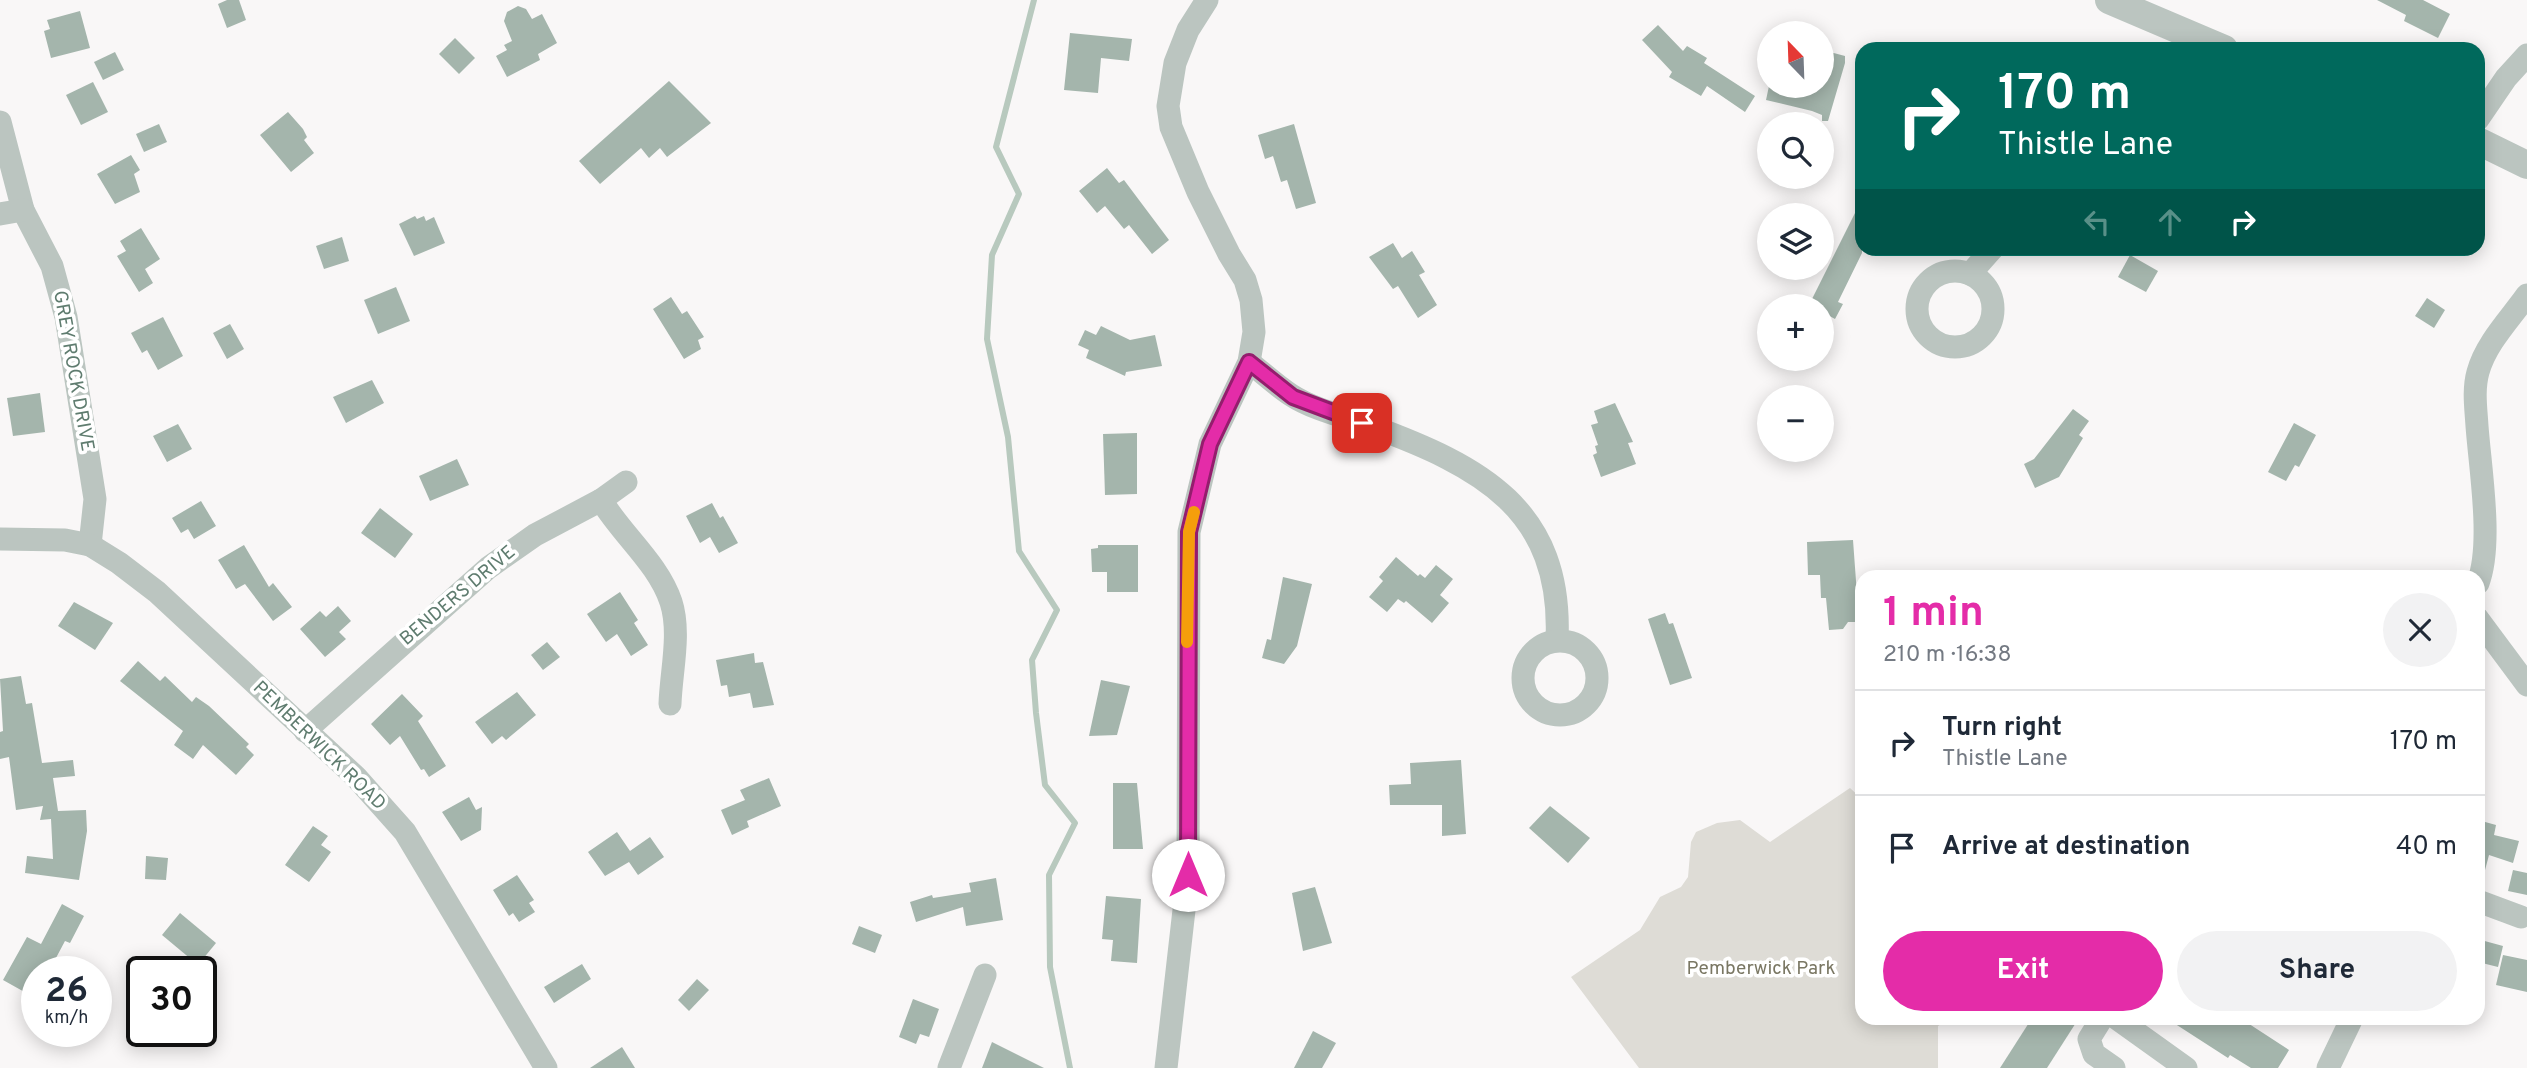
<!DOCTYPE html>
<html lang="en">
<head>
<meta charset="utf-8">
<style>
	:root { --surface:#fff; --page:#f2f2f3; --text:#1f2937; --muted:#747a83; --line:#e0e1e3; --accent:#e42ca8 }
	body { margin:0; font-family:Overpass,sans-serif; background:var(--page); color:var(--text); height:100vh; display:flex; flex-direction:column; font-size:26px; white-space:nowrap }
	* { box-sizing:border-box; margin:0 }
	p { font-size:23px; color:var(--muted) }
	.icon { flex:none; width:38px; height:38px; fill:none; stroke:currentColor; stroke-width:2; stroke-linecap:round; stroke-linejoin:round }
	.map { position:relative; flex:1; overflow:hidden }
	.details { position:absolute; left:1855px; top:570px; width:630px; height:455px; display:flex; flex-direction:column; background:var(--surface); border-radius:21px; box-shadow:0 4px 18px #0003 }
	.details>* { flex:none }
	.guide { position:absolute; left:1855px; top:42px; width:630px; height:214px; border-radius:21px; box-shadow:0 4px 18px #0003; background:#00695c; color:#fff; overflow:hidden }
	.needle { width:46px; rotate:337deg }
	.buttons { position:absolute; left:1757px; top:21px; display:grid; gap:14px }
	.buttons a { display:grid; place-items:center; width:77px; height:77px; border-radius:50%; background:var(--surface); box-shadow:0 4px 18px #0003; font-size:35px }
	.speed { position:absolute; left:21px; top:956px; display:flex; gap:14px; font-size:35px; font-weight:700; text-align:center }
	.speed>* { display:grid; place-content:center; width:91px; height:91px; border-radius:50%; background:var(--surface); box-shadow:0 4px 18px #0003; line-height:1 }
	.speed small { font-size:18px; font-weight:400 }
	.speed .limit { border:4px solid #111; border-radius:10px; background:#fff; color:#111 }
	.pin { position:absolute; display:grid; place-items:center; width:60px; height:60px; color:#fff; margin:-30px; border-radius:14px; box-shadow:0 4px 10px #0006 }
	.me { position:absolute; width:77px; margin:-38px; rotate:0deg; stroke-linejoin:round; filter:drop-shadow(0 0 5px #0008) }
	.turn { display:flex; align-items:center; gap:24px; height:147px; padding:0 28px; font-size:32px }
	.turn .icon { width:91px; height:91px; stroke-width:2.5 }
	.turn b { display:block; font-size:49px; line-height:60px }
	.lanes { display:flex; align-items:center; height:66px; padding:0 28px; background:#0003; justify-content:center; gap:35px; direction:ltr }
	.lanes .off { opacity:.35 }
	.round { display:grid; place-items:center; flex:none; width:74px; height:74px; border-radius:37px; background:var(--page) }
	.summary { display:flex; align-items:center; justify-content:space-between; height:119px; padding:0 28px }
	h1 { font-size:42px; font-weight:700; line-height:52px; color:var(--accent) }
	.action { display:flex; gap:14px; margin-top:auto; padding:14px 28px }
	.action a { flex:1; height:80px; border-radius:42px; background:var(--accent); color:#fff; font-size:28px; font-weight:700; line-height:80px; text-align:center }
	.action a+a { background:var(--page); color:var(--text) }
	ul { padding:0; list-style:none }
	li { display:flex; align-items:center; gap:21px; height:105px; padding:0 28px; border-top:2px solid var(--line) }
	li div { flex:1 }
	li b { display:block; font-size:26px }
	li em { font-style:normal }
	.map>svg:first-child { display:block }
</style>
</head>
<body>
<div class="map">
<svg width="2527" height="1068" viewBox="0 0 2527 1068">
	<rect width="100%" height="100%" fill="#f9f7f7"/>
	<polygon fill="#dedcd6" points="1850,788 1862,799 1862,1018 1949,1019 1938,1026 1938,1068 1639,1068 1571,977 1640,930 1660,897 1681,887 1688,877 1691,842 1696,832 1717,823 1740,820 1770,842"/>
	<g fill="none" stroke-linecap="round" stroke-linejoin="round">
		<polyline stroke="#b8c9be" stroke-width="6" points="1034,0 996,147 1019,194 992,255 987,339 1008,437 1019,551 1057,610 1032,660 1036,713 1045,785 1075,823 1049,875 1050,967 1070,1068"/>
	</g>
	<g fill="#a4b5ac">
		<polygon points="227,0 239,0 246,20 227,28 218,4"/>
		<polygon points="2377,0 2423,0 2450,14 2438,38 2404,21 2406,15"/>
		<polygon points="518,6 526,9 532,19 542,14 557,43 538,54 540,60 507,77 496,56 507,50 504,45 512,41 504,21 507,12"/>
		<polygon points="80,11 90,48 51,58 44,31 50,29 47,20"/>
		<polygon points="1658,25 1683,51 1687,46 1707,58 1704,63 1755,96 1745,112 1707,86 1701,96 1669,77 1672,72 1642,40"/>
		<polygon points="1070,33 1132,39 1129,61 1101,58 1098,93 1064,90"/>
		<polygon points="455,38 475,58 459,74 439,54"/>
		<polygon points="115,52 124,70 103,80 94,62"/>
		<polygon points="1830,52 1845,56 1845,63 1828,121 1822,121 1822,115 1812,111 1766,100 1769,86 1822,86 1822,58 1828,59"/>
		<polygon points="669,81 711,123 667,157 660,148 649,158 641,148 600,184 579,161"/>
		<polygon points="93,82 108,112 81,125 66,95"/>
		<polygon points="288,112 303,129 307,137 304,140 314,153 291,172 260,135"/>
		<polygon points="159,124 167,142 144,152 136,134"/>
		<polygon points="1294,124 1316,203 1296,209 1287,180 1281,182 1273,156 1265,159 1258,135"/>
		<polygon points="131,155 140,170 134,174 140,192 115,204 97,174"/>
		<polygon points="1107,168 1119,183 1124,180 1169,240 1152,254 1129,225 1124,229 1105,206 1097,213 1079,191"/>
		<polygon points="1862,199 1862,253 1838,302 1843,304 1835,319 1822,312 1822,306 1809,305"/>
		<polygon points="415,216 417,219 424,216 426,221 434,217 445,243 414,256 399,224"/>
		<polygon points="141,228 160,259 145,269 153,283 139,292 117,256 126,251 120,241"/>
		<polygon points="342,237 349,261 324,269 316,246"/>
		<polygon points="1393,243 1402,258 1412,251 1425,272 1419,275 1437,305 1418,318 1398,286 1393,289 1369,257"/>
		<polygon points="2130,255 2158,271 2146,292 2118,277"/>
		<polygon points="396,287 410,321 378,334 364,300"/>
		<polygon points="671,297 682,314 687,311 704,337 698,340 701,349 684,359 653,309"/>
		<polygon points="2427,298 2445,310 2434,328 2415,316"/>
		<polygon points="163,317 183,356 158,370 147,350 142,353 131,333"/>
		<polygon points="230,324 244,349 227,359 213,333"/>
		<polygon points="1101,326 1130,340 1155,335 1162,366 1126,372 1125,376 1086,358 1089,350 1078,345 1085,330 1096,335"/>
		<polygon points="372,380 384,403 346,423 333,397"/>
		<polygon points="40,393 45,432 13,436 7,398"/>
		<polygon points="1615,403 1633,442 1628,443 1636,464 1601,477 1593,455 1597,453 1595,446 1598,445 1591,425 1598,423 1594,411"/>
		<polygon points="2073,409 2089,421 2079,435 2083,438 2059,477 2035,488 2024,464 2034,459"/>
		<polygon points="2294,423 2316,435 2299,467 2295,465 2286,481 2268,472"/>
		<polygon points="178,424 192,449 167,462 153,436"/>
		<polygon points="1137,433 1137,494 1105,495 1103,434"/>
		<polygon points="457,459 469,485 430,501 419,476"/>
		<polygon points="201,501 216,526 194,539 188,529 181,533 172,518"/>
		<polygon points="712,503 720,518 723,516 738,543 719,553 710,537 700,543 686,516"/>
		<polygon points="380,508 413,534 395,558 361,533"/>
		<polygon points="1853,540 1859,622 1848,622 1843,629 1829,630 1826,598 1821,598 1820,575 1808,575 1807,542"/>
		<polygon points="244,545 269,587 273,583 292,607 273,621 245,584 236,589 218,560"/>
		<polygon points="1098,545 1138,545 1138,592 1107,592 1107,572 1092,572 1091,549 1098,548"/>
		<polygon points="1396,557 1418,576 1420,574 1425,578 1436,565 1453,579 1440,595 1449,603 1432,623 1406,601 1404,603 1398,599 1387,612 1369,597 1383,581 1379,577"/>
		<polygon points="1283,577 1312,584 1297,646 1284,664 1262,658 1267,639 1271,640"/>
		<polygon points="620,592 638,620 634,623 648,645 631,656 617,634 606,642 587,614"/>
		<polygon points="74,602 113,623 95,650 58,626"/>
		<polygon points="338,606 351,621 339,632 346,639 325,657 300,629 320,611 326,617"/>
		<polygon points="1665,613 1669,624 1673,623 1692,678 1670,685 1648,619"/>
		<polygon points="547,642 560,657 543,670 531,655"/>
		<polygon points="754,653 755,663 763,662 774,705 753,708 750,693 729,697 727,685 721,686 716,660"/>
		<polygon points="138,661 160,681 165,676 192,702 196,697 209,706 249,744 246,747 254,755 236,775 203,745 193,759 174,745 183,731 120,681"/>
		<polygon points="21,676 26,704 32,703 42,763 73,760 75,776 53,778 58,811 86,810 87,831 79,880 25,873 27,856 53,859 51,819 40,820 43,806 16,810 9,757 0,759 0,732 3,731 0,679"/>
		<polygon points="1101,680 1130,686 1117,735 1089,736"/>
		<polygon points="517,692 536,715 506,740 502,736 492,744 475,722"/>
		<polygon points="402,694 423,716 418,721 446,766 429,777 424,769 421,770 400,736 390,745 371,724"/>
		<polygon points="1461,760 1466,834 1442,836 1442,805 1390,805 1389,785 1411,784 1410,763"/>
		<polygon points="769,778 781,806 747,821 749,827 732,835 721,810 745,800 740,790"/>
		<polygon points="1113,783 1137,783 1143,849 1113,849"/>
		<polygon points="469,797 476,810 482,807 481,830 461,841 442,812"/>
		<polygon points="1550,806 1590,838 1568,863 1529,828"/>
		<polygon points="2478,820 2496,825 2494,835 2519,841 2513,863 2489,855 2484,874 2478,874"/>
		<polygon points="313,826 328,836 321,845 331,852 309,882 285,865"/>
		<polygon points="617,832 630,851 650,837 664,857 638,875 629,862 605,876 588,852"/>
		<polygon points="146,856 168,858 166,880 145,879"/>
		<polygon points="2513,870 2527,873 2527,895 2508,891"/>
		<polygon points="517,875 534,900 529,903 535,912 519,922 513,913 509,916 493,890"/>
		<polygon points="996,878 1003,920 966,926 963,907 916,922 910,902 932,895 933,898 971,892 969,883"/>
		<polygon points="1315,887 1332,943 1303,951 1292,893"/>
		<polygon points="1106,896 1141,899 1137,963 1111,961 1113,940 1102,939"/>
		<polygon points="62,904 84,916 70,943 65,941 49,971 37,971 37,999 3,980 27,937 41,944"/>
		<polygon points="180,913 216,943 198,965 162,935"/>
		<polygon points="859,926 882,935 875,953 852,944"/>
		<polygon points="2481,940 2503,946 2498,967 2478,962"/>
		<polygon points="2503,955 2527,960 2527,992 2496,985"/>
		<polygon points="582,964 591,979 554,1003 544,987"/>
		<polygon points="697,979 709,990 689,1011 678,1000"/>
		<polygon points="913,999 939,1009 929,1037 920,1034 916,1044 899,1037"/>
		<polygon points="2032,1018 2079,1018 2047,1068 2000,1068"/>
		<polygon points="2166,1018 2240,1018 2289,1050 2278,1068 2251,1068 2230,1055 2228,1058"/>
		<polygon points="1313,1031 1336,1043 1322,1068 1294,1068"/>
		<polygon points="992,1042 1044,1068 982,1068"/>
		<polygon points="622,1047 635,1068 590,1068"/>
	</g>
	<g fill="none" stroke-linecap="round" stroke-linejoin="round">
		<g stroke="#bbc5c0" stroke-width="23">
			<polyline points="2478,119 2506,78 2527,55"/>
			<polyline points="0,122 23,210 52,266 66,317 95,499 90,545"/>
			<polyline points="0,214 23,210"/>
			<circle cx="1955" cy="309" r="38"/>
			<polyline points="1970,274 1993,248"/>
			<path d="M1249,362C1263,373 1277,386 1291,395C1314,410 1346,417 1371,426C1480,466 1563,509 1557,640"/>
			<path d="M601,500C622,535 658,563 671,602C681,633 671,672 670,704"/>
			<polyline points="0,539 65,540 90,545 119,563 157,592 356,777 405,832 546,1068"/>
			<path d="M2478,583C2493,544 2480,468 2477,426C2476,409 2473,390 2478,372C2486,343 2510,319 2527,295"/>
			<polyline points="2478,619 2527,685"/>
			<circle cx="1560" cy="678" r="37"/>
			<polyline points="305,731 488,568 535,535 601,500 626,482"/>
			<polyline points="2478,901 2521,917"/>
			<polyline points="2102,1018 2089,1039 2094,1054 2114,1068"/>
			<polyline points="2116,1018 2186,1068"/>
			<polyline points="949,1068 985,975"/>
			<polyline points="1166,1068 1188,875 1189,532 1210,444 1249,362 1254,332 1251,300 1245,280 1229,254 1198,192 1171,127 1168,106 1175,63 1188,30 1207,0"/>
			<polyline points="2328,1068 2352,1018"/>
		</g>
		<g stroke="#bbc5c0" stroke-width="28">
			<polyline points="2109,0 2224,49"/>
			<polyline points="2478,141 2527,165"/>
		</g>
	</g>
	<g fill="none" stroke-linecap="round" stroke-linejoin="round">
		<g stroke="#941d6d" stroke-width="18">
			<polyline id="route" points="1188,875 1189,532 1210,444 1249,362 1293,397 1362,423"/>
		</g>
		<use href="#route" stroke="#e42ca8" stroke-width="12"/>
		<polyline stroke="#f59e0b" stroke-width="12" points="1187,642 1189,532 1194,512"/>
	</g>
	<g text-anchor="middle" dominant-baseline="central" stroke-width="7" stroke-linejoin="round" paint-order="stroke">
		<g font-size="19" fill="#5f7c6f" stroke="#fff">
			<text transform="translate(73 371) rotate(80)">GREY ROCK DRIVE</text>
			<text transform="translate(458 596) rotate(-40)">BENDERS DRIVE</text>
			<text transform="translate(319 746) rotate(44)">PEMBERWICK ROAD</text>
		</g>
		<g font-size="19" fill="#7a7763" stroke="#fff">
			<text x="1761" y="969">Pemberwick Park</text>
		</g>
	</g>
</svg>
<div class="buttons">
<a><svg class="needle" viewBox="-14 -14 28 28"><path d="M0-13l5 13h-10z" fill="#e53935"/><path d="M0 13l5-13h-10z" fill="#747a83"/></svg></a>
<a><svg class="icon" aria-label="search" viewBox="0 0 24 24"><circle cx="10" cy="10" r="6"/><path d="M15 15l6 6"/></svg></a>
<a><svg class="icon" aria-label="layers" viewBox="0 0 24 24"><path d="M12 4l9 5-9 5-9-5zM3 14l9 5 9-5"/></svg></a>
<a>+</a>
<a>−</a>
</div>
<div class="speed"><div>26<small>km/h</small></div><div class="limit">30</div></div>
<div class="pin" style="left:1362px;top:423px;background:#d93025"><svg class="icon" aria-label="arrive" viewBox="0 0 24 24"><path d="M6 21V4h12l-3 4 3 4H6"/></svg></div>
<svg class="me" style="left:1188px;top:875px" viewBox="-20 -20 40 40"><circle r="19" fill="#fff"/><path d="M0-13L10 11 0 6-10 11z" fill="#e42ca8"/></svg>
<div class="guide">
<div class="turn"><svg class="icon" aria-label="right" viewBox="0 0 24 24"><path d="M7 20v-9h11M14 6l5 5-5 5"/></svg><div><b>170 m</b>Thistle Lane</div></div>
<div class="lanes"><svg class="icon off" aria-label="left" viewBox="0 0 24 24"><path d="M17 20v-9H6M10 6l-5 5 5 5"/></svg><svg class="icon off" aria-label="ahead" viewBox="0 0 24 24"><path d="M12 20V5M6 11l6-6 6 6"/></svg><svg class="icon" aria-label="right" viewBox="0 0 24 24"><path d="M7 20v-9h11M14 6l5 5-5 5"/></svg></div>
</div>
<section class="details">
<div class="summary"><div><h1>1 min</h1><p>210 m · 16:38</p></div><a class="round"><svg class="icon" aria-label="close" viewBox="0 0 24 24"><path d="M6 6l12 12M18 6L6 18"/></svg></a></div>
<ul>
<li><svg class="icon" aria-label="right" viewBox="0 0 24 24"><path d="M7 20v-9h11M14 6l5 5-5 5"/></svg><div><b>Turn right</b><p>Thistle Lane</p></div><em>170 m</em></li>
<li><svg class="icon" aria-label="arrive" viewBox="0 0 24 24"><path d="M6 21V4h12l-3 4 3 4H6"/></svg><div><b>Arrive at destination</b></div><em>40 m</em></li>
</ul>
<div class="action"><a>Exit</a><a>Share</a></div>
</section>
</div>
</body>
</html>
